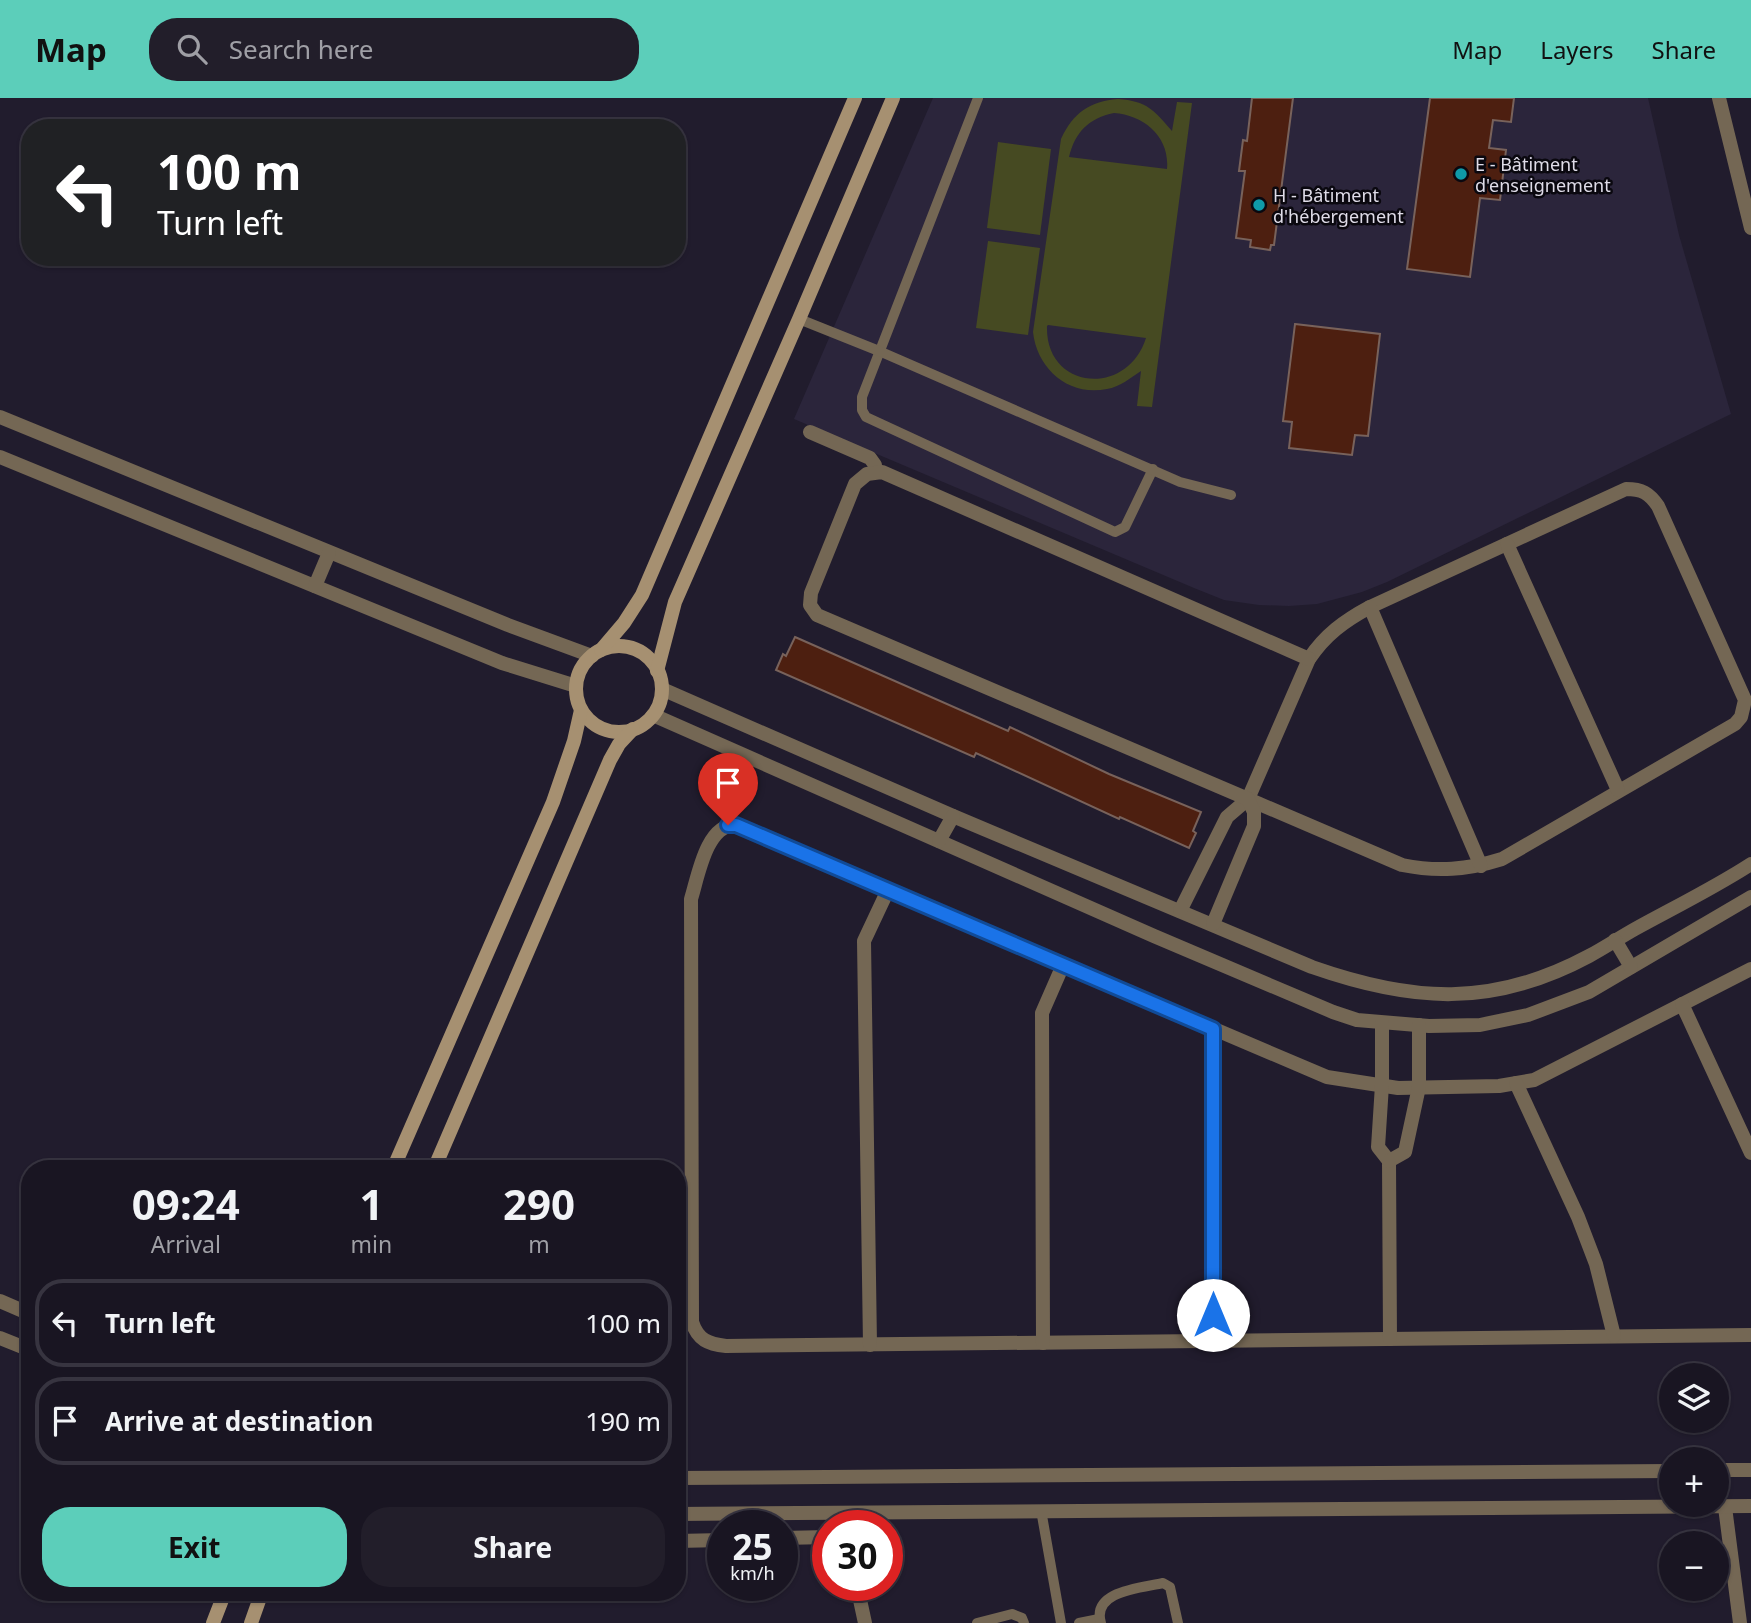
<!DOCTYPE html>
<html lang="en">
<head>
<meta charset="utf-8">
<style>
	:root { --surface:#191522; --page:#221e2a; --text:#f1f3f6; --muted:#9f9fa5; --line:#373440; --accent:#5cceba }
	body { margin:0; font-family:"Noto Sans",sans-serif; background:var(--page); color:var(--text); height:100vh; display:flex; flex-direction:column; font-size:26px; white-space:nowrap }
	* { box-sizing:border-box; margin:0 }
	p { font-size:23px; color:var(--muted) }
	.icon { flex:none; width:38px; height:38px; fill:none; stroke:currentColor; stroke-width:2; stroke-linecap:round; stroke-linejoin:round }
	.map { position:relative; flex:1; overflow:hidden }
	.panel { position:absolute; left:21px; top:1062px; width:665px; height:441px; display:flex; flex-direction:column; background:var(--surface); border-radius:28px; box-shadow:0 2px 5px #0004,0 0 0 2px var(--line) }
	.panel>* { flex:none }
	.guide { position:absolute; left:21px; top:21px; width:665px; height:147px; border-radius:28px; box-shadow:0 2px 5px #0004,0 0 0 2px var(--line); background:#202124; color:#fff; overflow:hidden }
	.buttons { position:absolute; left:1659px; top:1265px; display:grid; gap:14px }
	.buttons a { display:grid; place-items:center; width:70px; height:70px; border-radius:50%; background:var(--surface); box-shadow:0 2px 5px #0004,0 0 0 2px var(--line); font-size:35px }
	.speed { position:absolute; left:707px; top:1412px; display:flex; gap:14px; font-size:35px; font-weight:700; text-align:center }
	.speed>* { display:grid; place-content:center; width:91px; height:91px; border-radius:50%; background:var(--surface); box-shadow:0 2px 5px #0004,0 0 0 2px var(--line); line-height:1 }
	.speed small { font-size:18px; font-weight:400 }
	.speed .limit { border:10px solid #d22; background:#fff; color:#111 }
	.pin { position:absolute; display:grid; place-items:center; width:60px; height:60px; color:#fff; margin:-72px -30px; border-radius:50% 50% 50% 0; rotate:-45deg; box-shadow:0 0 7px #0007 }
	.pin .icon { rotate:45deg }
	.me { position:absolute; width:77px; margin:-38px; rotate:0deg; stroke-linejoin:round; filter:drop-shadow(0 0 5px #0008) }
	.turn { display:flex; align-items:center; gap:24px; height:147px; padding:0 21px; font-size:32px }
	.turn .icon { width:91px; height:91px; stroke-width:2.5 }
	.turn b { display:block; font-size:49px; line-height:60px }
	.eta { display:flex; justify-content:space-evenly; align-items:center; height:119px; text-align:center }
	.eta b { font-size:42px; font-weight:700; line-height:49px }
	.action { display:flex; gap:14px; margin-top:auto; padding:14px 21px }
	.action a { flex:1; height:80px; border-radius:28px; background:var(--accent); color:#111; font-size:28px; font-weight:700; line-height:80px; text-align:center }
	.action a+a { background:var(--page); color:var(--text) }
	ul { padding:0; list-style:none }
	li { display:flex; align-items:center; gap:21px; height:88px; margin:0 14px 10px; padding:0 7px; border:4px solid var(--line); border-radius:28px }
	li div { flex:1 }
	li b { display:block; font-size:26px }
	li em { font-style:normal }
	header { display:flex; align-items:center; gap:42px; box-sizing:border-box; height:98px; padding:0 35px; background:var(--accent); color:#111 }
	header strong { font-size:33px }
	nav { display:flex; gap:38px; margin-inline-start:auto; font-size:24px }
	.search { width:490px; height:63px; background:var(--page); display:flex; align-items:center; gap:18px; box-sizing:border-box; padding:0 24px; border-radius:28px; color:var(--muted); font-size:26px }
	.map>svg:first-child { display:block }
</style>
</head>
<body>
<header>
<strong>Map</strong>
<div class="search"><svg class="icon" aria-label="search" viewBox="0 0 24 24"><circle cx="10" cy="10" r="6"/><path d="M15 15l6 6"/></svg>Search here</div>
<nav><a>Map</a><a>Layers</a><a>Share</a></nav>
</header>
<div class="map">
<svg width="1751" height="1525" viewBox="0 0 1751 1525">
	<rect width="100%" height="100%" fill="#211c2d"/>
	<polygon fill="#2b253b" points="933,0 1648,0 1679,137 1731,316 1387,484 1362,494 1317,506 1289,508 1259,507 1224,502 1194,490 794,321"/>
	<g fill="#464a22" fill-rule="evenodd">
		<path d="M1118,1C1147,3 1154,12 1172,33L1177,4L1192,5L1152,309L1137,308L1141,273C1130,280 1120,289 1107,291C1069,299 1037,271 1033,234L1061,41C1073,15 1090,3 1118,1ZM1114,15C1144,17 1170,39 1167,71L1069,59C1075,34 1089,20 1114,15ZM1047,228L1048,227L1146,240C1127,300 1045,292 1047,228Z"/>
		<polygon points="998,44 1051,51 1040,137 987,130"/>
		<polygon points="988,143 1040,150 1028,237 976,230"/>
	</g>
	<g fill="#4d1f10" stroke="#78625b" stroke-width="2">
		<polygon points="1252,0 1293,0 1274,147 1271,147 1270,152 1250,149 1251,142 1236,140 1245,73 1239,73 1243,42 1247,43"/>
		<polygon points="1430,0 1514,0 1511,24 1493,22 1489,50 1506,52 1500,102 1480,100 1470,179 1407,171"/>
		<polygon points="1295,226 1380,236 1368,338 1355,337 1352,357 1289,350 1292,324 1283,323"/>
		<polygon points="795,539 1008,633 1010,629 1109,676 1201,714 1193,733 1196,735 1189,750 1120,719 1119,721 976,655 974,659 776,572 783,556 786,558"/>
	</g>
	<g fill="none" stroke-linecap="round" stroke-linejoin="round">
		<g stroke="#746754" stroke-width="10">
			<polyline points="978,0 862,299 862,312 866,319 1115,434 1125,429 1153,371"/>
			<polyline points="799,221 879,253 1180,384 1231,397"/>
			<polyline points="1041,1412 1061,1525"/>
			<polyline points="977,1525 1012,1516 1022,1520 1024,1525"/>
			<polyline points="1079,1525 1099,1521"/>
			<path d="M1101,1525C1091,1493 1141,1490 1163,1485L1170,1489L1178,1525"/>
		</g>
		<g stroke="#746754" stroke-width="14">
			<polyline points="1719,0 1751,130"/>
			<polyline points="0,319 508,527 592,558"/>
			<polyline points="810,334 870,360 875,367 875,374"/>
			<polyline points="0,359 502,565 576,588"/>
			<path d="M1626,391C1642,391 1649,395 1658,408L1745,602L1741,619L1735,626L1502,761C1467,772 1437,774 1402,767L1248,701L1309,561C1325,537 1344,523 1370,509Z"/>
			<polyline points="1507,446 1618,692"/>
			<polyline points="315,488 329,455"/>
			<polyline points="1370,509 1481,768"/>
			<path d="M662,591L953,718L1312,869C1412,904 1492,910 1589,858C1604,850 1619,840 1635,831C1673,810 1714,790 1751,766"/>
			<polyline points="653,617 1154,838 1333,914 1357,922 1429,928 1480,927 1528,917 1589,894 1751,799"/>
			<polyline points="939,743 953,718"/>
			<polyline points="1180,813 1227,719 1248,701"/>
			<polyline points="1213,826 1254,728 1254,714 1248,701 817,517 810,507 811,495 855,386 867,376 882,374 1309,561"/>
			<polyline points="1615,842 1631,869"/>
			<path d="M1751,871L1534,982L1499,988L1398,990L1327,979L735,727C706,727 698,779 691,801L692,1224C698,1242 708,1246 726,1248L1751,1237"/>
			<polyline points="1682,906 1751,1055"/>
			<polyline points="1382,925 1382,987 1378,1049 1389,1063 1390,1241"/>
			<polyline points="1213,931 1213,1243"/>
			<polyline points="1516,985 1578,1119 1596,1166 1614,1238"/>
			<polyline points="1389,1063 1405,1054 1419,989 1419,927"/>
			<polyline points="0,1203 30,1216"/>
			<polyline points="0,1240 30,1252"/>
			<polyline points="1043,1245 1042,915 1063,867"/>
			<polyline points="870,1247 864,843 888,792"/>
			<polyline points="1717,1372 1751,1372"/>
			<polyline points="677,1380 1671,1373"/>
			<polyline points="1725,1409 1740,1525"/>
			<polyline points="677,1416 1751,1408"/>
			<polyline points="782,1440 828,1439"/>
			<polyline points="677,1443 723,1442"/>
			<polyline points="857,1488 865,1525"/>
		</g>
		<g stroke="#a69071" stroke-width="14">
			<circle cx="619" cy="591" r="43"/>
			<polyline points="601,552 624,525 642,497 855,0"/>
			<polyline points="657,573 675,504 799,221 893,0"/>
			<polyline points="393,1071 553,704 574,643 581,612"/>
			<polyline points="434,1071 610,662 619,646 633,631"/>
			<polyline points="213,1525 225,1494"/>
			<polyline points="251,1525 262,1494"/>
		</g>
	</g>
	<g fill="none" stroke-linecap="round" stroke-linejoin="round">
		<g stroke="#114b97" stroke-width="18">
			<polyline id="route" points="728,727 736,727 1213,931 1213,1217"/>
		</g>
		<use href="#route" stroke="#1a73e8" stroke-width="12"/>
	</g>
	<g fill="#0f9aa8" stroke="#0a080f" stroke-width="2.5">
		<circle cx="1461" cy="76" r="7"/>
		<circle cx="1259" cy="107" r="7"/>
	</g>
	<g text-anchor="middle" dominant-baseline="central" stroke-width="5" stroke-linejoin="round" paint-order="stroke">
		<g font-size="18" fill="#dfdce8" stroke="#0a080f" text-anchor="start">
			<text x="1475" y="66">E - Bâtiment<tspan x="1475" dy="21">d'enseignement</tspan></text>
			<text x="1273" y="97">H - Bâtiment<tspan x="1273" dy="21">d'hébergement</tspan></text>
		</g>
	</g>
</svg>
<div class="buttons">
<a><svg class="icon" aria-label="layers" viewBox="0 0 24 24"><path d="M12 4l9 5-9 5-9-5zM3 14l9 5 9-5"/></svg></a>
<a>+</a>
<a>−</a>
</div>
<div class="speed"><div>25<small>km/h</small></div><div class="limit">30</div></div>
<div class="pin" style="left:728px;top:727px;background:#d93025"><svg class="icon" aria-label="arrive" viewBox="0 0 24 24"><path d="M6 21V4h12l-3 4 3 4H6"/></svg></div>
<svg class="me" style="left:1213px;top:1217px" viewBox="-20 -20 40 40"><circle r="19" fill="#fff"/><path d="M0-13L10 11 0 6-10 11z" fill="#1a73e8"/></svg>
<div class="guide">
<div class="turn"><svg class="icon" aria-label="left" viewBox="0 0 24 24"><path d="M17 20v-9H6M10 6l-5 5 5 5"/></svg><div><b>100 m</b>Turn left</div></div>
</div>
<section class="panel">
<div class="eta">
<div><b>09:24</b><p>Arrival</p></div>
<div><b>1</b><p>min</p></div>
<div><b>290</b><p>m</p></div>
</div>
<ul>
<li><svg class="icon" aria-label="left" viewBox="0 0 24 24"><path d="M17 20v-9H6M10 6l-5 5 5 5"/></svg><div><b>Turn left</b></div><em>100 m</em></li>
<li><svg class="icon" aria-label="arrive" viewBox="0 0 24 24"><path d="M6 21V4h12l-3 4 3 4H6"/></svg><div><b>Arrive at destination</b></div><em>190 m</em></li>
</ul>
<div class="action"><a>Exit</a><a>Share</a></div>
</section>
</div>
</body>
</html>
